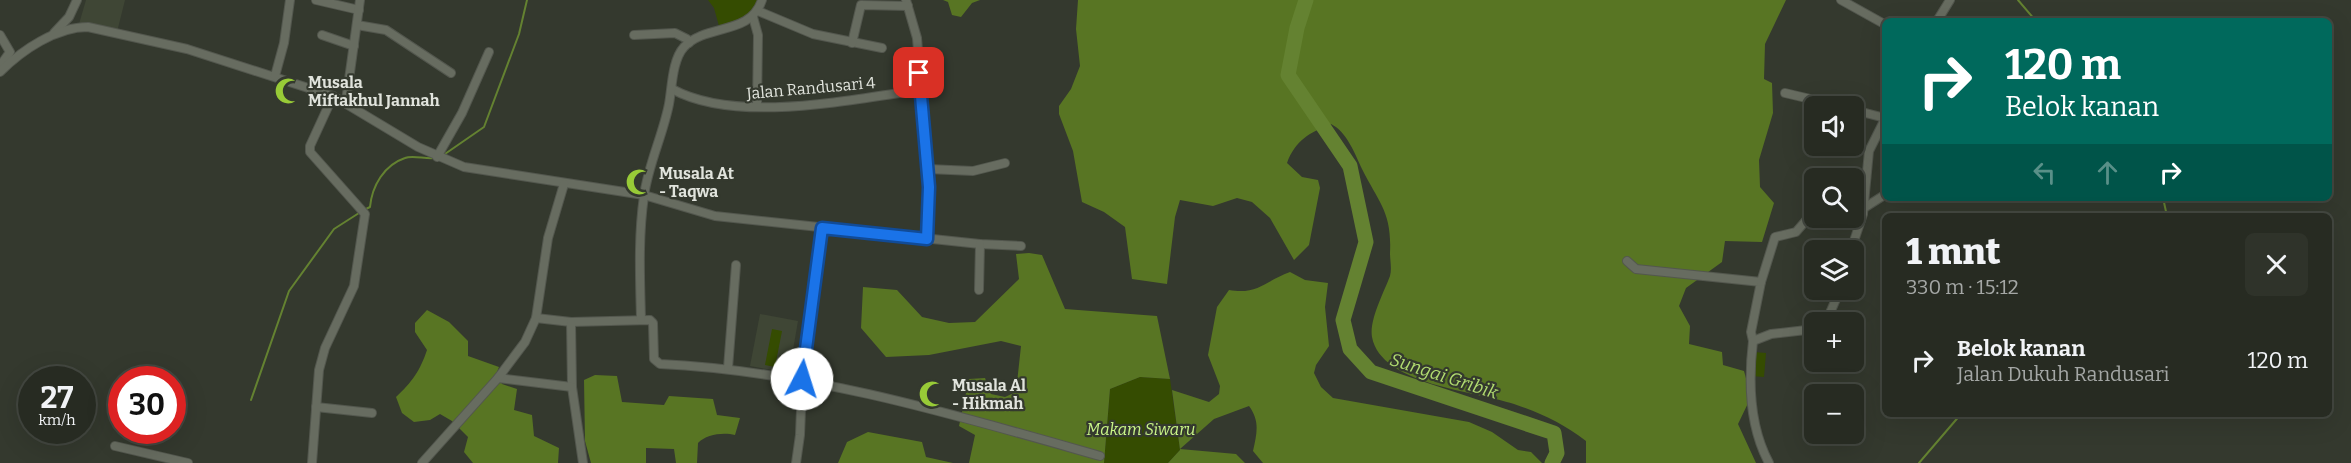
<!DOCTYPE html>
<html lang="id">
<head>
<meta charset="utf-8">
<style>
	:root { --surface:#272b22; --page:#2f332a; --text:#f1f3f6; --muted:#a4a7a5; --line:#434740 }
	body { margin:0; font-family:Bitter,serif; background:var(--page); color:var(--text); height:100vh; display:flex; flex-direction:column; font-size:22px; white-space:nowrap }
	* { box-sizing:border-box; margin:0 }
	p { font-size:20px; color:var(--muted) }
	.icon { flex:none; width:33px; height:33px; fill:none; stroke:currentColor; stroke-width:2; stroke-linecap:round; stroke-linejoin:round }
	.map { position:relative; flex:1; overflow:hidden }
	.details { position:absolute; left:1882px; top:213px; width:450px; height:204px; display:flex; flex-direction:column; background:var(--surface); border-radius:9px; box-shadow:0 6px 24px #0002,0 0 0 2px var(--line) }
	.details>* { flex:none }
	.guide { position:absolute; left:1882px; top:18px; width:450px; height:183px; border-radius:9px; box-shadow:0 6px 24px #0002,0 0 0 2px var(--line); background:#00695c; color:#fff; overflow:hidden }
	.controls { position:absolute; left:1804px; top:96px; display:grid; gap:12px }
	.controls a { display:grid; place-items:center; width:60px; height:60px; border-radius:9px; background:var(--surface); box-shadow:0 6px 24px #0002,0 0 0 2px var(--line); font-size:30px }
	.speed { position:absolute; left:18px; top:366px; display:flex; gap:12px; font-size:30px; font-weight:700; text-align:center }
	.speed>* { display:grid; place-content:center; width:78px; height:78px; border-radius:50%; background:var(--surface); box-shadow:0 6px 24px #0002,0 0 0 2px var(--line); line-height:1 }
	.speed small { font-size:15px; font-weight:400 }
	.speed .limit { border:9px solid #d22; background:#fff; color:#111 }
	.pin { position:absolute; display:grid; place-items:center; width:51px; height:51px; color:#fff; margin:-26px; border-radius:12px; box-shadow:0 3px 9px #0006 }
	.me { position:absolute; width:66px; margin:-33px; rotate:5deg; stroke-linejoin:round; filter:drop-shadow(0 0 4px #0008) }
	.turn { display:flex; align-items:center; gap:21px; height:126px; padding:0 24px; font-size:27px }
	.turn .icon { width:78px; height:78px; stroke-width:2.5 }
	.turn b { display:block; font-size:42px; line-height:51px }
	.lanes { display:flex; align-items:center; height:57px; padding:0 24px; background:#0003; justify-content:center; gap:30px; direction:ltr }
	.lanes .off { opacity:.35 }
	.round { display:grid; place-items:center; flex:none; width:63px; height:63px; border-radius:9px; background:var(--page) }
	.head { display:flex; align-items:center; justify-content:space-between; height:102px; padding:0 24px }
	h1 { font-size:36px; font-weight:800; line-height:45px }
	ul { padding:0; list-style:none }
	li { display:flex; align-items:center; gap:18px; height:90px; padding:0 24px }
	li div { flex:1 }
	li b { display:block; font-size:22px }
	li em { font-style:normal }
	.map>svg:first-child { display:block }
</style>
</head>
<body>
<div class="map">
<svg width="2351" height="463" viewBox="0 0 2351 463">
	<rect width="100%" height="100%" fill="#34392e"/>
	<g fill="#3f4635">
		<polygon points="86,0 125,0 117,32 79,24"/>
		<polygon points="760,314 798,321 789,373 750,366"/>
	</g>
	<g fill="#354c01">
		<polygon points="708,0 758,0 749,17 719,26 714,8"/>
		<polygon points="772,329 782,331 775,367 765,365"/>
		<polygon points="1754,352 1766,353 1764,377 1752,376"/>
		<polygon points="1140,377 1170,379 1180,450 1168,463 1104,463 1110,389"/>
	</g>
	<g fill="#587523">
		<polygon points="943,0 980,0 972,3 961,17 952,15 948,2"/>
		<path d="M1078,0H1786L1765,44L1764,79L1772,83L1773,113L1759,160L1760,187L1774,203L1762,242L1725,241L1722,262L1686,288L1679,306L1690,326L1689,344L1722,352L1723,365L1744,371L1751,397L1738,424L1756,463H1586V441C1562,423 1543,414 1514,404C1475,391 1381,385 1372,337C1369,320 1384,292 1390,276C1392,269 1390,260 1390,253C1392,212 1379,203 1362,169C1355,154 1347,132 1331,124C1310,132 1295,141 1287,163L1302,177L1318,180L1320,188L1309,245L1294,260L1270,218L1252,202L1237,198L1213,206L1180,200L1175,217L1167,284L1132,279L1125,227L1104,212L1082,202L1073,151L1059,114V106L1071,89L1080,66L1076,29Z"/>
		<polygon points="1029,253 1042,255 1065,309 1157,316 1170,379 1140,377 1110,389 1104,463 969,463 975,435 959,426 969,379 985,378 991,394 1005,397 1016,392 1021,346 1001,341 929,355 886,357 861,328 863,287 897,290 922,317 949,323 975,322 1019,279 1016,254"/>
		<path d="M1290,272L1305,280L1328,283L1325,307L1329,346L1316,365L1314,373L1321,387L1333,398L1469,422L1492,432L1518,450L1531,452L1542,463H1263L1253,451C1257,433 1260,421 1249,406L1214,419L1180,449L1236,454L1245,463H1168L1180,450L1172,390L1209,402L1219,394L1220,386L1208,355L1217,307L1229,290C1258,295 1265,281 1290,272Z"/>
		<path d="M427,310L449,322L468,341V356L499,367L497,372L502,384L517,389L514,410L532,415L534,436L559,448L558,463H473L464,452L468,437L452,421L440,414L430,420L414,422L402,413L396,397C412,382 420,371 427,350L415,332V323Z"/>
		<path d="M595,375L617,376L622,402L664,405L669,396L713,399L717,415L740,418L735,435C724,432 706,434 698,443L697,463H676L674,449L646,448V463H591L585,441L584,380Z"/>
		<polygon points="868,432 922,442 926,457 953,463 838,463 847,442"/>
	</g>
	<g fill="none" stroke-linecap="round" stroke-linejoin="round">
		<g stroke="#648231" stroke-width="2">
			<polyline points="2018,0 2036,21"/>
			<polyline points="442,156 484,127 519,34 527,0"/>
			<polyline points="2163,198 2167,216"/>
			<path d="M364,210L370,207C372,186 384,165 405,158C412,155 425,159 434,158"/>
			<polyline points="251,400 289,291 334,229 359,213"/>
			<polyline points="1919,463 1961,414"/>
		</g>
		<polyline stroke="#648231" stroke-width="15" points="1306,0 1297,28 1288,75 1350,166 1366,242 1343,320 1350,349 1371,372 1554,433 1557,453 1552,463"/>
		<g stroke="#53574e" stroke-width="10">
			<g id="street">
				<polyline points="316,0 359,10"/>
				<polyline points="906,0 917,38 929,187 927,239"/>
				<polyline points="1841,0 1886,25"/>
				<polyline points="758,11 813,34 882,48"/>
				<polyline points="753,17 758,35 757,107"/>
				<polyline points="1891,21 1896,21"/>
				<polyline points="1937,21 1950,0"/>
				<polyline points="357,25 386,30 451,73"/>
				<polyline points="54,33 69,17 77,0"/>
				<polyline points="0,35 10,52 0,66"/>
				<polyline points="322,35 354,46"/>
				<polyline points="634,35 675,33 687,39 689,43"/>
				<polyline points="852,43 861,5 908,6"/>
				<path d="M0,72C22,50 56,27 88,27L187,49L333,96L418,147L464,167L644,195L715,216L980,244L1021,246"/>
				<polyline points="275,76 284,43 290,0"/>
				<path d="M672,89C736,124 848,100 920,90"/>
				<polyline points="1785,93 1840,106"/>
				<polyline points="346,101 360,0"/>
				<polyline points="1854,110 1885,118"/>
				<polyline points="437,157 462,113 489,52"/>
				<polyline points="928,169 973,171 1005,163"/>
				<polyline points="1864,208 1886,194"/>
				<polyline points="1851,250 1863,214 1869,151 1886,117"/>
				<polyline points="1627,261 1636,269 1761,282 1751,332 1753,341"/>
				<polyline points="1761,282 1775,237 1796,232 1815,210"/>
				<polyline points="979,290 980,244"/>
				<path d="M536,318L571,322L650,320L653,323L654,359L660,364C810,371 956,415 1100,456"/>
				<path d="M641,319C640,279 638,237 644,196C648,165 663,135 669,104C672,88 672,60 684,47C707,23 750,36 762,0"/>
				<polyline points="571,322 572,387 583,463"/>
				<polyline points="1826,322 1840,290"/>
				<polyline points="728,368 736,265"/>
				<polyline points="498,378 572,387"/>
				<polyline points="316,407 372,413"/>
				<polyline points="115,446 188,463"/>
				<polyline points="312,463 319,370 325,348 354,286 365,214 310,152 310,146 333,96"/>
				<polyline points="422,463 498,378 525,342 536,318 548,238 564,184"/>
				<polyline points="796,463 800,435 803,359 822,228"/>
				<path d="M1769,463C1749,426 1748,383 1753,341L1771,334L1815,329"/>
			</g>
		</g>
		<use href="#street" stroke="#676c60" stroke-width="8"/>
	</g>
	<g fill="none" stroke-linecap="round" stroke-linejoin="round">
		<g stroke="#114b97" stroke-width="15">
			<polyline id="route" points="802,379 822,228 927,239 929,187 919,73"/>
		</g>
		<use href="#route" stroke="#1a73e8" stroke-width="10"/>
	</g>
	<defs>
		<g id="mosque-bare" transform="scale(2.07)"><path d="M3.5-4.9A6 6 0 1 0 3.5 4.9A5 5 0 1 1 3.5-4.9Z" fill="#98cb37" stroke="#34392e" stroke-width="2.5" paint-order="stroke"/></g>
	</defs>
	<g fill-rule="evenodd">
		<use href="#mosque-bare" x="288" y="91"/>
		<use href="#mosque-bare" x="639" y="182"/>
		<use href="#mosque-bare" x="932" y="394"/>
	</g>
	<g text-anchor="middle" dominant-baseline="central" stroke-width="4.5" stroke-linejoin="round" paint-order="stroke">
		<g font-size="16" font-weight="bold" fill="#e1e4dd" stroke="#34392e" text-anchor="start">
			<text x="308" y="82">Musala<tspan x="308" dy="18">Miftakhul Jannah</tspan></text>
			<text x="659" y="173">Musala At<tspan x="659" dy="18">- Taqwa</tspan></text>
			<text x="952" y="385">Musala Al<tspan x="952" dy="18">- Hikmah</tspan></text>
		</g>
		<g font-size="16" fill="#e1e4dd" stroke="#34392e">
			<text transform="translate(811 88) rotate(-5)">Jalan Randusari 4</text>
		</g>
		<g font-size="16" font-style="italic" fill="#c9f588" stroke="#34392e">
			<text x="1141" y="429">Makam Siwaru</text>
		</g>
		<g font-size="18" font-style="italic" fill="#b1db70" stroke="#34392e">
			<text transform="translate(1444 376) rotate(18)">Sungai Gribik</text>
		</g>
	</g>
</svg>
<div class="controls">
<a><svg class="icon" aria-label="sound" viewBox="0 0 24 24"><path d="M4 9h4l5-4v14l-5-4H4zM17 9q2 3 0 6"/></svg></a>
<a><svg class="icon" aria-label="search" viewBox="0 0 24 24"><circle cx="10" cy="10" r="6"/><path d="M15 15l6 6"/></svg></a>
<a><svg class="icon" aria-label="layers" viewBox="0 0 24 24"><path d="M12 4l9 5-9 5-9-5zM3 14l9 5 9-5"/></svg></a>
<a>+</a>
<a>−</a>
</div>
<div class="speed"><div>27<small>km/h</small></div><div class="limit">30</div></div>
<div class="pin" style="left:919px;top:73px;background:#d93025"><svg class="icon" aria-label="arrive" viewBox="0 0 24 24"><path d="M6 21V4h12l-3 4 3 4H6"/></svg></div>
<svg class="me" style="left:802px;top:379px" viewBox="-20 -20 40 40"><circle r="19" fill="#fff"/><path d="M0-13L10 11 0 6-10 11z" fill="#1a73e8"/></svg>
<div class="guide">
<div class="turn"><svg class="icon" aria-label="right" viewBox="0 0 24 24"><path d="M7 20v-9h11M14 6l5 5-5 5"/></svg><div><b>120 m</b>Belok kanan</div></div>
<div class="lanes"><svg class="icon off" aria-label="left" viewBox="0 0 24 24"><path d="M17 20v-9H6M10 6l-5 5 5 5"/></svg><svg class="icon off" aria-label="ahead" viewBox="0 0 24 24"><path d="M12 20V5M6 11l6-6 6 6"/></svg><svg class="icon" aria-label="right" viewBox="0 0 24 24"><path d="M7 20v-9h11M14 6l5 5-5 5"/></svg></div>
</div>
<section class="details">
<div class="head"><div><h1>1 mnt</h1><p>330 m · 15:12</p></div><a class="round"><svg class="icon" aria-label="close" viewBox="0 0 24 24"><path d="M6 6l12 12M18 6L6 18"/></svg></a></div>
<ul>
<li><svg class="icon" aria-label="right" viewBox="0 0 24 24"><path d="M7 20v-9h11M14 6l5 5-5 5"/></svg><div><b>Belok kanan</b><p>Jalan Dukuh Randusari</p></div><em>120 m</em></li>
</ul>
</section>
</div>
</body>
</html>
